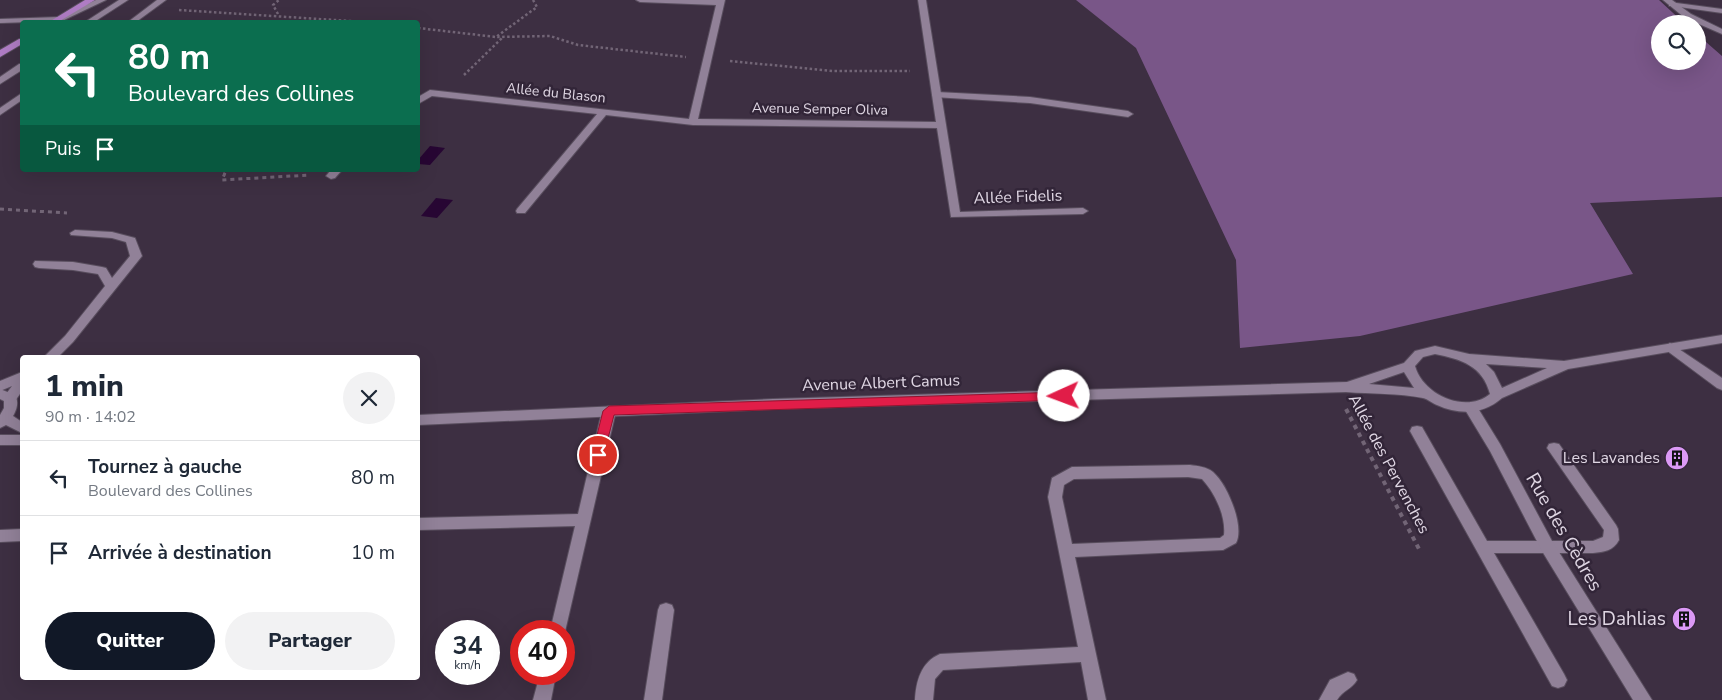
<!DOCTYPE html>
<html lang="fr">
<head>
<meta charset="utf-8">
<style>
	:root { --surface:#fff; --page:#f2f2f3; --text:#1f2937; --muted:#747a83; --line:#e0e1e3; --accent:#111827 }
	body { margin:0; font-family:"Nunito Sans",sans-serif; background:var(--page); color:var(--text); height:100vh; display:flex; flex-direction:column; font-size:19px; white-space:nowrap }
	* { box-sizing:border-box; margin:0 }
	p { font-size:16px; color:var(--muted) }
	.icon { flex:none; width:28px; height:28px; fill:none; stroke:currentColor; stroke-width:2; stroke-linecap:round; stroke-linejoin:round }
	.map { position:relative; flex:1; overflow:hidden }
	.panel { position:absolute; left:20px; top:355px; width:400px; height:325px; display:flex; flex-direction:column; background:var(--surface); border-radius:5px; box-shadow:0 5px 20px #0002 }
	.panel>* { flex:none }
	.top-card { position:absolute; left:20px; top:20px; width:400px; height:152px; border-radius:5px; box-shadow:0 5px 20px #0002; background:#0b6e4f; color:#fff; overflow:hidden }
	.tools { position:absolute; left:1651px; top:15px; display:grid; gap:10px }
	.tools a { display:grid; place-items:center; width:55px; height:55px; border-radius:50%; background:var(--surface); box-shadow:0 5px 20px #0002; font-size:25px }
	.speed { position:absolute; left:435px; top:620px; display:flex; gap:10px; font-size:25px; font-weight:700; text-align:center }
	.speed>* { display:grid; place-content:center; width:65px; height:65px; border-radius:50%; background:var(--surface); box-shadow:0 5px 20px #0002; line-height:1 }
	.speed small { font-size:12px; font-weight:400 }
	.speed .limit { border:8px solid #d22; background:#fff; color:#111 }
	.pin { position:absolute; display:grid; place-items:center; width:42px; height:42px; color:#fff; margin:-21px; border:2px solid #fff; border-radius:50%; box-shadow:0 1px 5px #0007 }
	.me { position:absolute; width:55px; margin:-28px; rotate:268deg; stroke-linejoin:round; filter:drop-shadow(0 0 4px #0008) }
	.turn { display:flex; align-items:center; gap:18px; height:105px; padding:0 25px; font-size:22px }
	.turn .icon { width:65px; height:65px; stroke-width:2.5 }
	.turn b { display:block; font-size:35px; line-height:42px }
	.then { display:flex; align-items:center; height:48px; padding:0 25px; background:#0003; gap:10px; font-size:19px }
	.round { display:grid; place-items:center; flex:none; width:52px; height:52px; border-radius:26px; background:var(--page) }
	.headline { display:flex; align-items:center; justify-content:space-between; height:85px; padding:0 25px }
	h1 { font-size:30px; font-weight:800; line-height:38px }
	.primary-button { display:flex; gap:10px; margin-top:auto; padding:10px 25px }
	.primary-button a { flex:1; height:58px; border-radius:30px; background:var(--accent); color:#fff; font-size:20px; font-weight:800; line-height:58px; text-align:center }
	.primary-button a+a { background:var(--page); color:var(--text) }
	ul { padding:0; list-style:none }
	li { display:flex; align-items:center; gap:15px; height:75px; padding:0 25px; border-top:1px solid var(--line) }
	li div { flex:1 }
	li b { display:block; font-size:19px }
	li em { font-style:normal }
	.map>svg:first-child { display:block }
</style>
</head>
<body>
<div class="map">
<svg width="1722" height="700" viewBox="0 0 1722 700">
	<rect width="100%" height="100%" fill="#3d2f42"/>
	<polygon fill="#795688" points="1076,0 1659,0 1685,24 1660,24 1660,61 1698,61 1698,35 1722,56 1722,197 1590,203 1633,274 1360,336 1240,348 1236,260 1136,48"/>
	<g fill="#270633">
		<polygon points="430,146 445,148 430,165 418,164 418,160"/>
		<polygon points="436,198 453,200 437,218 421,216"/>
	</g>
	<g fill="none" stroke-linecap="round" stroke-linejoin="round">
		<g stroke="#584d5d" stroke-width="2">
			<g id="lane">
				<polygon points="96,0 106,0 64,20 57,18"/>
				<polygon points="119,0 128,0 94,22 85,22"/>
				<polygon points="157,0 166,0 136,22 128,22"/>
				<polygon points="1669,2 1722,9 1722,13 1672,6 1669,6"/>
				<polygon points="19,64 22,64 22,70 0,84 0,77"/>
				<polygon points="937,92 1030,97 1128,111 1133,114 1128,117 1030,103 934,97 932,95"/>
				<polygon points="22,93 22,100 0,115 0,108"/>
				<polygon points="75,230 112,232 135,238 142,256 73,342 57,358 43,358 65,336 105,286 98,274 73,270 39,268 35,267 33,264 35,261 73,262 102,267 106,268 112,278 130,256 126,242 112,238 71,235 70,233"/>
				<polygon points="1670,343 1722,378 1722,390 1717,388 1666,350 1664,347"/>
				<polygon points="22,372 22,391 15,401 5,401 3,398 12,386 0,391 0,381"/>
				<path d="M1417,426L1422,427L1487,541H1593L1603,537L1604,530L1547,448L1549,444L1554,443L1559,444L1616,525L1618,529L1619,540C1613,551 1604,552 1593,553H1494L1564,674L1567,680L1564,686L1558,688L1552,686L1410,431L1412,427Z"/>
				<polygon points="666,603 672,605 674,610 662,700 644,700 658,610 660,605"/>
			</g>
		</g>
		<g stroke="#584d5d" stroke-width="2">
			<g id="street">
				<polygon points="636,0 725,0 698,119 936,122 918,0 926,0 960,212 1083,208 1088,211 1083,214 951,217 937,128 693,125 606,115 525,213 517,213 516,211 517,209 597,114 432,96 418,104 418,97 430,90 689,119 716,5 640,2"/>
				<polygon points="1663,0 1672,0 1691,14 1722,29 1722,34 1685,18"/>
				<polygon points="59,17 63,19 62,21 0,23 0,19"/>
				<polygon points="331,170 342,170 335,178 331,179 326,176"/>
				<polygon points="1471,403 1476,405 1500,444 1552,541 1652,700 1633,700 1542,551 1490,451 1464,408 1466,405"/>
				<polygon points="609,406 614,408 616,411 564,636 564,631 550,631 575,526 418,530 418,518 578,514 602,411 604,408"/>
				<path d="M1190,465C1198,466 1207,467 1213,472C1227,484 1245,526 1236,543L1223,550L1075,557L1106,700H1088L1081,662L943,670L935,679L933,700H915C916,681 921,662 940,654L1078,647L1048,497L1052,478L1072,467ZM1188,477L1202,479C1215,493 1226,516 1224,535L1220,538L1072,544L1062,497L1064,485L1074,479Z"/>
				<polygon points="22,529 22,541 0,542 0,530"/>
				<path d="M1348,672L1354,674L1357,680C1352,689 1343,690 1337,700H1319L1330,680Z"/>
				<polygon points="540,674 556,674 551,700 533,700"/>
			</g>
		</g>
		<g stroke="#584d5d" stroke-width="2">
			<g id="secondary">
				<path d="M1722,335V343L1568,369L1502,398C1483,415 1459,415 1437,405C1432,403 1428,399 1423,398C1399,393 1371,394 1346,392L773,409L418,425V415L773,399L1347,382L1404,363L1415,351L1435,346L1469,354L1564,361ZM1435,354C1461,359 1483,366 1490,394C1466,414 1423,395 1415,366L1423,357ZM1486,364L1547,368L1502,388L1494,372ZM1404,372L1414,388L1369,384Z"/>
				<path d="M0,389L15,395C19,402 17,409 13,416L22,422V433L6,425L0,428V415L4,408V401L0,399Z"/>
				<rect x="0" y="435" width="22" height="10"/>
			</g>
		</g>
		<g stroke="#584d5d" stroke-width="2">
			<g id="primary">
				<polygon points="85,0 95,0 58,22 49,22"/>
				<polygon points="19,39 22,39 22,44 0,57 0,50"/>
			</g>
		</g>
		<g stroke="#726576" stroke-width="2.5" stroke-dasharray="2.5 2.5" stroke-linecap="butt">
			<polyline points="533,0 537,7 496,37 550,36 578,45 686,57"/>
			<polyline points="179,10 366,22"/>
			<polyline points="278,14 273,5 279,0"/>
			<polyline points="418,28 496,37"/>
			<polyline points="730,61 833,71 910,71"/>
			<polyline points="464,75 502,38"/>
			<polyline points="224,175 226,170"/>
		</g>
		<g stroke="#726576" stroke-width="3" stroke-dasharray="4 4" stroke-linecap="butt">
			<polyline points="225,173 222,180 310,175"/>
			<polyline points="0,209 67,213"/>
		</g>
		<polyline stroke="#726576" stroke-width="4" stroke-dasharray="4.5 4.5" stroke-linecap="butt" points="1346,409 1420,551"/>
		<use href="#lane" fill="#918198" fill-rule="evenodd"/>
		<use href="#street" fill="#918198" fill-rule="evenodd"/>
		<use href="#secondary" fill="#918198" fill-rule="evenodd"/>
		<use href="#primary" fill="#af7cc4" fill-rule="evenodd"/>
	</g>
	<polygon fill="#e11d48" stroke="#92132f" points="1064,392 1069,396 1064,400 614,415 603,458 594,458 592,455 603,411 609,406"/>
	<defs>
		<g id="building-disc" transform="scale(1.25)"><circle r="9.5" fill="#db99f5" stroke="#322538"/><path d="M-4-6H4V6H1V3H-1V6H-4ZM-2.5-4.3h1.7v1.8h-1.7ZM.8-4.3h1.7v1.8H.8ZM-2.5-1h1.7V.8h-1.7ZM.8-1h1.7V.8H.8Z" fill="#111"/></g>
	</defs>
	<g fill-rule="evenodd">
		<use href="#building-disc" x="1677" y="458"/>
		<use href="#building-disc" x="1684" y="619"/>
	</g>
	<g text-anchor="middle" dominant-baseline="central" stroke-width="5" stroke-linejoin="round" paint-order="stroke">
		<g font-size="14" fill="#e0d7e4" stroke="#322538">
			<text transform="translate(556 93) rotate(6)">Allée du Blason</text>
			<text transform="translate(820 109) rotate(1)">Avenue Semper Oliva</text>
		</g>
		<g font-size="16" fill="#e0d7e4" stroke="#322538">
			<text transform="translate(1018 197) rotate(-2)">Allée Fidelis</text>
			<text transform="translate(881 383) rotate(-2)">Avenue Albert Camus</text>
			<text transform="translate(1389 464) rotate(62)">Allée des Pervenches</text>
		</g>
		<g font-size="16" fill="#e0d7e4" stroke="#322538" text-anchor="end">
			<text x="1660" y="458">Les Lavandes</text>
		</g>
		<g font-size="19" fill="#e0d7e4" stroke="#322538">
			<text transform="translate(1564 532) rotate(60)">Rue des Cèdres</text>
		</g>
		<g font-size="19" fill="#e0d7e4" stroke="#322538" text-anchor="end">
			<text x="1666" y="619">Les Dahlias</text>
		</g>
	</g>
</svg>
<div class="tools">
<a><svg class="icon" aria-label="search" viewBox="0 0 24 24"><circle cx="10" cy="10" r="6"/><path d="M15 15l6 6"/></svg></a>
</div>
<div class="speed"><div>34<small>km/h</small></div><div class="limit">40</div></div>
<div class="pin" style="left:598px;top:455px;background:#d93025"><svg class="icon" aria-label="arrive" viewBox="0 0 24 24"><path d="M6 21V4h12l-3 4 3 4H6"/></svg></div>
<svg class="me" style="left:1064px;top:396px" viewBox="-20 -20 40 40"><circle r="19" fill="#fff"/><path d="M0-13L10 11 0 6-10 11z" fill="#e11d48"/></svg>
<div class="top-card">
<div class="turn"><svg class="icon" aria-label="left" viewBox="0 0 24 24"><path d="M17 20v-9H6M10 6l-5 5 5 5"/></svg><div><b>80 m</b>Boulevard des Collines</div></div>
<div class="then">Puis<svg class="icon" aria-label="arrive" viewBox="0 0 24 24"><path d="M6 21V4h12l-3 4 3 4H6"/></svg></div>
</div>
<section class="panel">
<div class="headline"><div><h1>1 min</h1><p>90 m · 14:02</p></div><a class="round"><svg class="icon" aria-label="close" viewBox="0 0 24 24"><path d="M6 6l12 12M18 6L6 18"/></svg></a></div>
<ul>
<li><svg class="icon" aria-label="left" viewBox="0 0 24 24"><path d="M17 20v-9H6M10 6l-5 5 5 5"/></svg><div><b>Tournez à gauche</b><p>Boulevard des Collines</p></div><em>80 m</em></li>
<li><svg class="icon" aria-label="arrive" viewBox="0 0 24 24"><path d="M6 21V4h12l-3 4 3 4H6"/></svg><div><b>Arrivée à destination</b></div><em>10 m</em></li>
</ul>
<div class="primary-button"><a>Quitter</a><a>Partager</a></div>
</section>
</div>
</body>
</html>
